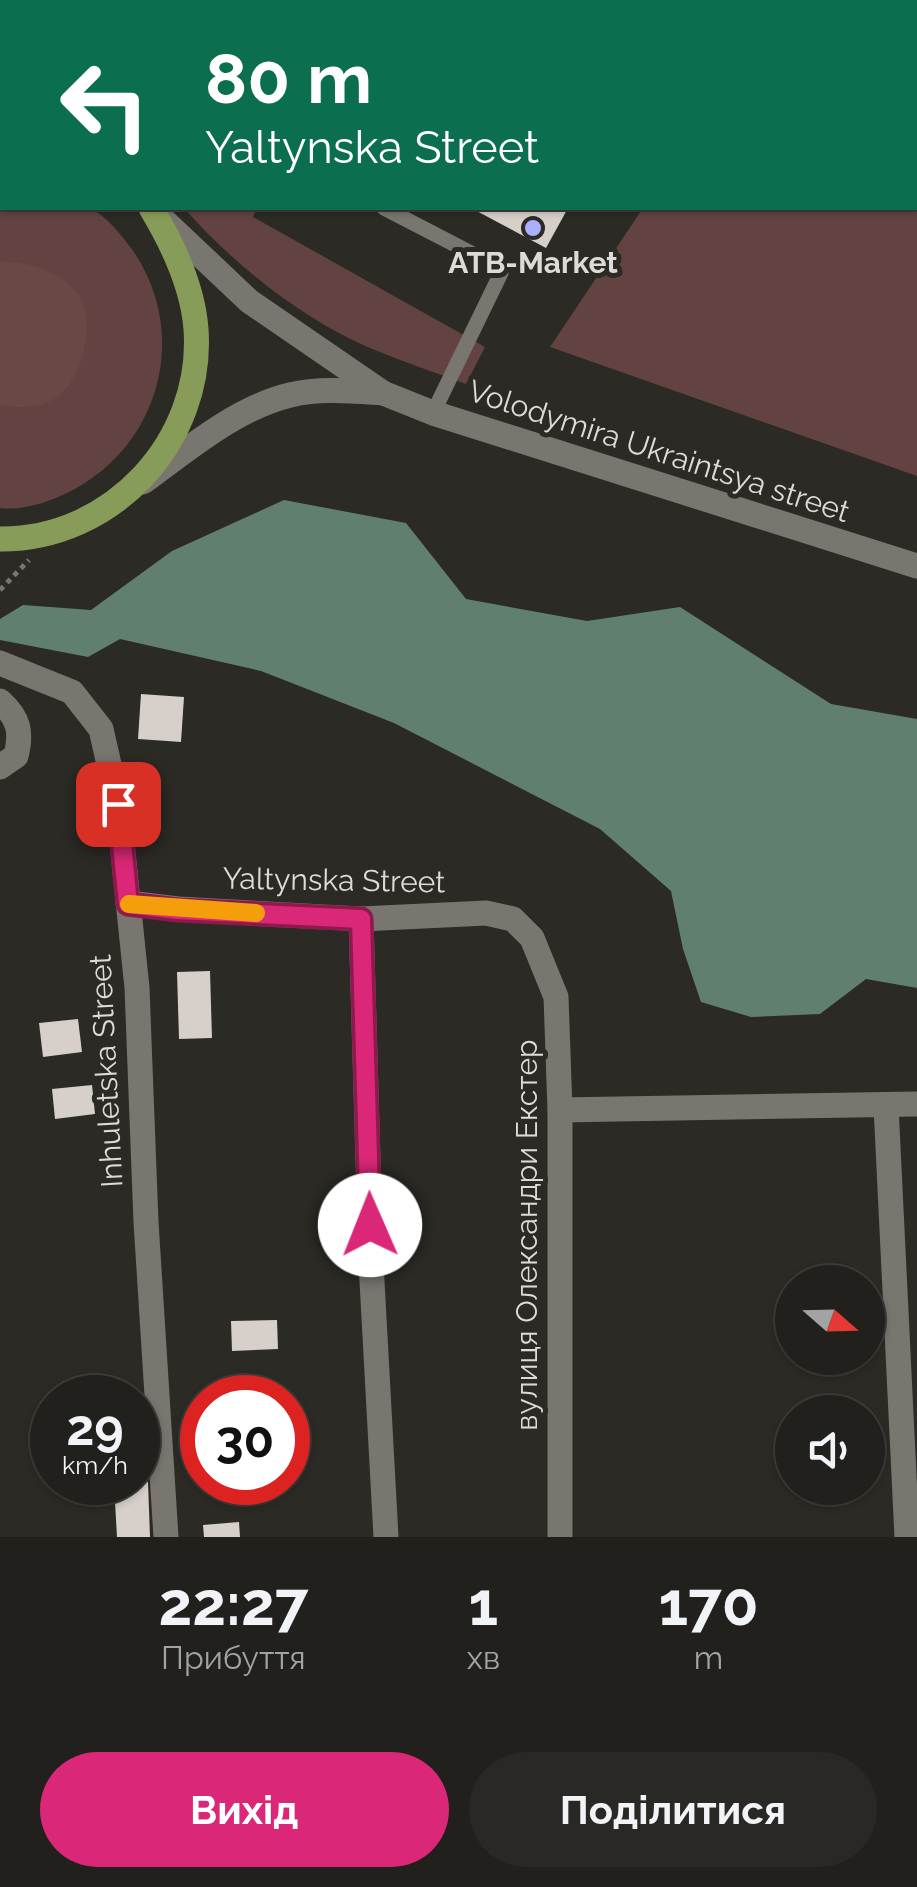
<!DOCTYPE html>
<html lang="uk">
<head>
<meta charset="utf-8">
<style>
	:root { --surface:#21201c; --page:#292825; --text:#f1f3f6; --muted:#a2a3a3; --line:#3e3e3b; --accent:#db2777 }
	body { margin:0; font-family:Raleway,sans-serif; background:var(--page); color:var(--text); height:100vh; display:flex; flex-direction:column; font-size:38px; white-space:nowrap }
	* { box-sizing:border-box; margin:0 }
	p { font-size:32px; color:var(--muted) }
	.icon { flex:none; width:55px; height:55px; fill:none; stroke:currentColor; stroke-width:2; stroke-linecap:round; stroke-linejoin:round }
	.map { position:relative; height:1537px; overflow:hidden }
	.drawer { display:flex; flex-direction:column; background:var(--surface); flex:1 }
	.drawer>* { flex:none }
	.guide { position:absolute; left:0px; top:0px; width:918px; height:210px; box-shadow:0 2px 8px #0004,0 0 0 2px var(--line); background:#0b6e4f; color:#fff; overflow:hidden }
	.needle { width:65px; rotate:110deg }
	.buttons { position:absolute; left:775px; top:1265px; display:grid; gap:20px }
	.buttons a { display:grid; place-items:center; width:110px; height:110px; border-radius:50%; background:var(--surface); box-shadow:0 2px 8px #0004,0 0 0 2px var(--line); font-size:50px }
	.speed { position:absolute; left:30px; top:1375px; display:flex; gap:20px; font-size:50px; font-weight:700; text-align:center }
	.speed>* { display:grid; place-content:center; width:130px; height:130px; border-radius:50%; background:var(--surface); box-shadow:0 2px 8px #0004,0 0 0 2px var(--line); line-height:1 }
	.speed small { font-size:25px; font-weight:400 }
	.speed .limit { border:15px solid #d22; background:#fff; color:#111 }
	.pin { position:absolute; display:grid; place-items:center; width:85px; height:85px; color:#fff; margin:-42px; border-radius:20px; box-shadow:0 5px 15px #0006 }
	.me { position:absolute; width:110px; margin:-55px; rotate:359deg; stroke-linejoin:round; filter:drop-shadow(0 0 8px #0008) }
	.turn { display:flex; align-items:center; gap:35px; height:210px; padding:0 40px; font-size:45px }
	.turn .icon { width:130px; height:130px; stroke-width:2.5 }
	.turn b { display:block; font-size:70px; line-height:85px }
	.eta { display:flex; justify-content:space-evenly; align-items:center; height:170px; text-align:center }
	.eta b { font-size:60px; font-weight:700; line-height:70px }
	.cta { display:flex; gap:20px; margin-top:auto; padding:20px 40px }
	.cta a { flex:1; height:115px; border-radius:60px; background:var(--accent); color:#fff; font-size:40px; font-weight:700; line-height:115px; text-align:center }
	.cta a+a { background:var(--page); color:var(--text) }
	.map>svg:first-child { display:block }
</style>
</head>
<body>
<div class="map">
<svg width="917" height="1537" viewBox="0 0 917 1537">
	<rect width="100%" height="100%" fill="#2c2a25"/>
	<g fill="#624341">
		<polygon points="797,0 917,0 917,476 550,347 643,208 915,208 915,2 791,2"/>
		<path d="M0,181L2,208C24,208 68,203 87,208C104,212 121,235 131,248C190,330 162,443 73,490C52,501 24,511 0,508Z"/>
		<path d="M184,208H257L253,217L485,347L466,384C434,372 401,361 370,348C302,319 232,263 184,208Z"/>
	</g>
	<path fill="#684946" d="M3,261C29,263 55,269 74,289C98,313 85,375 60,395C45,408 18,409 0,405V263Z"/>
	<polygon fill="#617f6e" points="284,500 406,523 466,599 587,621 680,607 831,704 917,719 917,988 866,979 820,1014 751,1017 701,1002 683,949 671,891 600,829 394,723 261,671 120,639 88,657 0,640 0,619 23,605 91,610 172,551"/>
	<g fill="#d6cfca">
		<polygon points="471,208 568,208 546,248"/>
		<polygon points="141,694 184,697 181,742 138,739"/>
		<polygon points="210,971 212,1038 179,1039 177,972"/>
		<polygon points="78,1019 82,1052 43,1057 39,1023"/>
		<polygon points="92,1085 95,1114 55,1119 52,1089"/>
		<polygon points="277,1320 278,1349 232,1351 231,1321"/>
		<polygon points="138,1402 148,1402 149,1435 138,1435"/>
		<polygon points="195,1432 202,1432 202,1472 196,1472"/>
		<polygon points="148,1482 150,1537 117,1537 114,1484"/>
		<polygon points="239,1522 240,1537 204,1537 203,1525"/>
	</g>
	<g fill="none" stroke-linecap="round" stroke-linejoin="round">
		<g stroke="#777571" stroke-width="5" stroke-dasharray="5 5" stroke-linecap="butt">
			<polyline points="0,47 2,49"/>
			<polyline points="0,78 2,78"/>
			<polyline points="0,590 29,560"/>
		</g>
		<g stroke="#78766f" stroke-width="15">
			<polyline points="321,0 325,2"/>
			<polyline points="384,208 498,267 501,273 433,413"/>
		</g>
		<g stroke="#78766f" stroke-width="25">
			<polyline points="0,663 72,692 101,729 118,804 137,988 146,1222 166,1537"/>
			<path d="M0,701C19,718 22,732 16,756L0,767"/>
			<polyline points="128,903 178,909 361,919 486,913 513,919 532,938 556,997 560,1110 560,1537"/>
			<polyline points="361,919 371,1263 386,1537"/>
			<polyline points="886,1106 907,1537"/>
			<polyline points="560,1110 917,1104"/>
		</g>
		<g stroke="#78766f" stroke-width="25">
			<polyline points="157,214 249,301 383,393 433,413 917,566"/>
			<path d="M143,482C187,450 236,408 290,395C321,388 351,391 383,393"/>
		</g>
		<g stroke="#889c59" stroke-width="25">
			<polyline points="147,2 148,0"/>
			<polyline points="216,2 217,0"/>
			<polyline points="0,136 2,135"/>
			<path d="M0,539C112,540 204,441 196,329C193,288 172,243 151,208"/>
		</g>
	</g>
	<g fill="none" stroke-linecap="round" stroke-linejoin="round">
		<g stroke="#8e194d" stroke-width="25">
			<polyline id="route" points="118,804 128,904 178,910 361,919 370,1225"/>
		</g>
		<use href="#route" stroke="#db2777" stroke-width="18"/>
		<polyline stroke="#f59e0b" stroke-width="18" points="129,904 256,913"/>
	</g>
	<circle fill="#acaffb" stroke="#2c2a25" stroke-width="4" cx="533" cy="228" r="10"/>
	<g text-anchor="middle" dominant-baseline="central" stroke-width="10" stroke-linejoin="round" paint-order="stroke">
		<g font-size="30" font-weight="bold" fill="#dcdbd7" stroke="#2c2a25">
			<text x="533" y="262">ATB-Market</text>
		</g>
		<g font-size="30" fill="#dcdbd7" stroke="#2c2a25">
			<text transform="translate(659 451) rotate(18)">Volodymira Ukraintsya street</text>
			<text transform="translate(334 880) rotate(1)">Yaltynska Street</text>
			<text transform="translate(106 1071) rotate(-93)">Inhuletska Street</text>
			<text transform="translate(526 1235) rotate(-90)">вулиця Олександри Екстер</text>
		</g>
	</g>
</svg>
<div class="buttons">
<a><svg class="needle" viewBox="-14 -14 28 28"><path d="M0-13l5 13h-10z" fill="#e53935"/><path d="M0 13l5-13h-10z" fill="#a2a3a3"/></svg></a>
<a><svg class="icon" aria-label="sound" viewBox="0 0 24 24"><path d="M4 9h4l5-4v14l-5-4H4zM17 9q2 3 0 6"/></svg></a>
</div>
<div class="speed"><div>29<small>km/h</small></div><div class="limit">30</div></div>
<div class="pin" style="left:118px;top:804px;background:#d93025"><svg class="icon" aria-label="arrive" viewBox="0 0 24 24"><path d="M6 21V4h12l-3 4 3 4H6"/></svg></div>
<svg class="me" style="left:370px;top:1225px" viewBox="-20 -20 40 40"><circle r="19" fill="#fff"/><path d="M0-13L10 11 0 6-10 11z" fill="#db2777"/></svg>
<div class="guide">
<div class="turn"><svg class="icon" aria-label="left" viewBox="0 0 24 24"><path d="M17 20v-9H6M10 6l-5 5 5 5"/></svg><div><b>80 m</b>Yaltynska Street</div></div>
</div>
</div>
<section class="drawer">
<div class="eta">
<div><b>22:27</b><p>Прибуття</p></div>
<div><b>1</b><p>хв</p></div>
<div><b>170</b><p>m</p></div>
</div>
<div class="cta"><a>Вихід</a><a>Поділитися</a></div>
</section>
</body>
</html>
